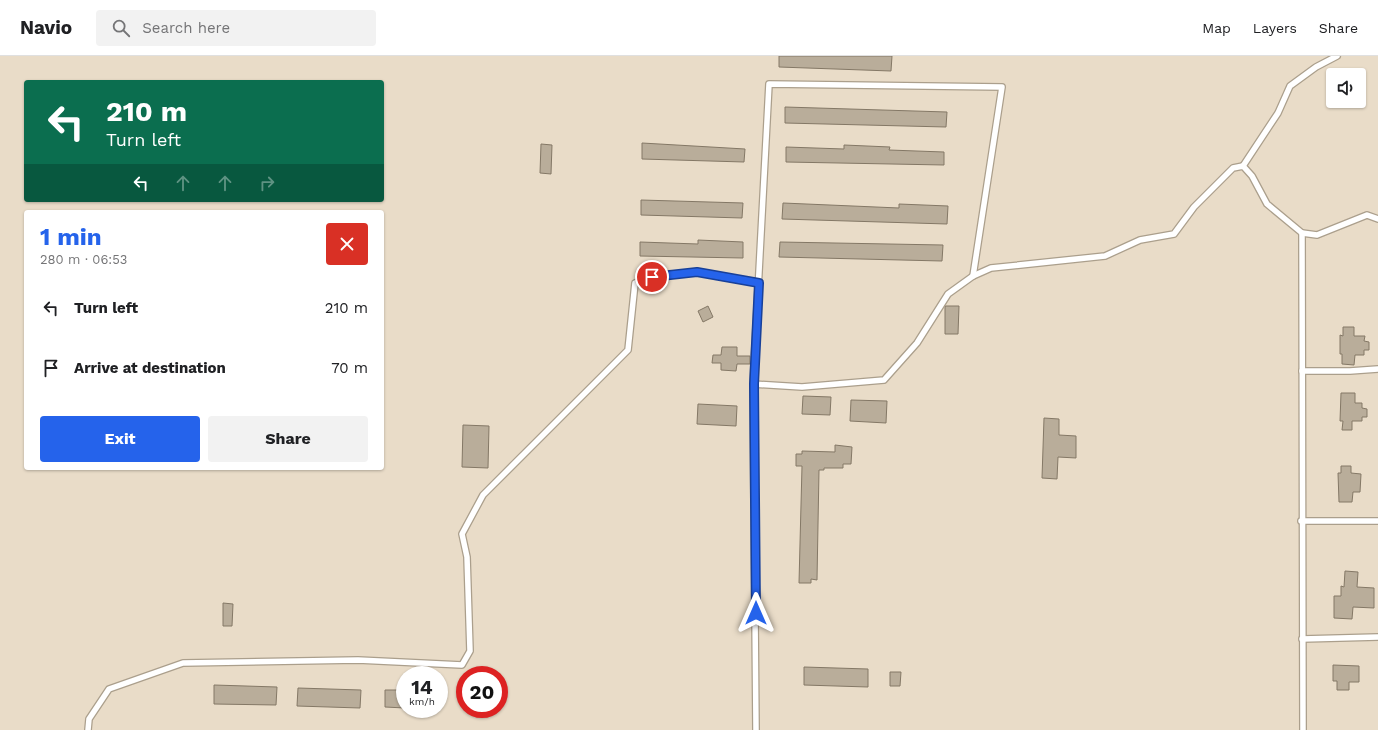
<!DOCTYPE html>
<html lang="en">
<head>
<meta charset="utf-8">
<style>
	:root { --surface:#fff; --page:#f2f2f2; --text:#202124; --muted:#757577; --line:#e0e0e0; --accent:#2563eb }
	body { margin:0; font-family:"Work Sans",sans-serif; background:var(--page); color:var(--text); height:100vh; display:flex; flex-direction:column; font-size:15px; white-space:nowrap }
	* { box-sizing:border-box; margin:0 }
	p { font-size:13px; color:var(--muted) }
	.icon { flex:none; width:22px; height:22px; fill:none; stroke:currentColor; stroke-width:2; stroke-linecap:round; stroke-linejoin:round }
	.map { position:relative; flex:1; overflow:hidden }
	.panel { position:absolute; left:24px; top:154px; width:360px; height:260px; display:flex; flex-direction:column; background:var(--surface); border-radius:4px; box-shadow:0 1px 3px #0004 }
	.panel>* { flex:none }
	.top-card { position:absolute; left:24px; top:24px; width:360px; height:122px; border-radius:4px; box-shadow:0 1px 3px #0004; background:#0b6e4f; color:#fff; overflow:hidden }
	.controls { position:absolute; left:1326px; top:12px; display:grid; gap:8px }
	.controls a { display:grid; place-items:center; width:40px; height:40px; border-radius:4px; background:var(--surface); box-shadow:0 1px 3px #0004; font-size:20px }
	.speed { position:absolute; left:396px; top:610px; display:flex; gap:8px; font-size:20px; font-weight:700; text-align:center }
	.speed>* { display:grid; place-content:center; width:52px; height:52px; border-radius:50%; background:var(--surface); box-shadow:0 1px 3px #0004; line-height:1 }
	.speed small { font-size:10px; font-weight:400 }
	.speed .limit { border:6px solid #d22; background:#fff; color:#111 }
	.pin { position:absolute; display:grid; place-items:center; width:34px; height:34px; color:#fff; margin:-17px; border:2px solid #fff; border-radius:50%; box-shadow:0 1px 4px #0007 }
	.me { position:absolute; width:44px; margin:-22px; rotate:0deg; stroke-linejoin:round; filter:drop-shadow(0 0 3px #0008) }
	.turn { display:flex; align-items:center; gap:14px; height:84px; padding:0 16px; font-size:18px }
	.turn .icon { width:52px; height:52px; stroke-width:2.5 }
	.turn b { display:block; font-size:28px; line-height:34px }
	.lanes { display:flex; align-items:center; height:38px; padding:0 16px; background:#0003; justify-content:center; gap:20px; direction:ltr }
	.lanes .off { opacity:.35 }
	.round { display:grid; place-items:center; flex:none; width:42px; height:42px; border-radius:4px; background:var(--page) }
	.headline { display:flex; align-items:center; justify-content:space-between; height:68px; padding:0 16px }
	h1 { font-size:24px; font-weight:700; line-height:30px; color:var(--accent) }
	.button { display:flex; gap:8px; margin-top:auto; padding:8px 16px }
	.button a { flex:1; height:46px; border-radius:4px; background:var(--accent); color:#fff; font-size:16px; font-weight:700; line-height:46px; text-align:center }
	.button a+a { background:var(--page); color:var(--text) }
	ul { padding:0; list-style:none }
	li { display:flex; align-items:center; gap:12px; height:60px; padding:0 16px }
	li div { flex:1 }
	li b { display:block; font-size:15px }
	li em { font-style:normal }
	header { display:flex; align-items:center; gap:24px; box-sizing:border-box; height:56px; padding:0 20px; background:var(--surface); border-bottom:1px solid var(--line) }
	header strong { font-size:19px }
	nav { display:flex; gap:22px; margin-inline-start:auto; font-size:14px }
	.search { width:280px; height:36px; background:var(--page); display:flex; align-items:center; gap:10px; box-sizing:border-box; padding:0 14px; border-radius:4px; color:var(--muted); font-size:15px }
	.map>svg:first-child { display:block }
</style>
</head>
<body>
<header>
<strong>Navio</strong>
<div class="search"><svg class="icon" aria-label="search" viewBox="0 0 24 24"><circle cx="10" cy="10" r="6"/><path d="M15 15l6 6"/></svg>Search here</div>
<nav><a>Map</a><a>Layers</a><a>Share</a></nav>
</header>
<div class="map">
<svg width="1378" height="674" viewBox="0 0 1378 674">
	<rect width="100%" height="100%" fill="#e9dcc8"/>
	<g fill="#b9ad9a" stroke="#847866">
		<polygon points="779,0 892,0 891,15 779,11"/>
		<polygon points="785,51 947,56 946,71 785,67"/>
		<polygon points="642,87 745,93 744,106 642,103"/>
		<polygon points="541,88 552,89 551,118 540,117"/>
		<polygon points="844,89 890,91 889,94 944,96 944,109 786,106 786,91 844,93"/>
		<polygon points="641,144 743,147 742,162 641,159"/>
		<polygon points="783,147 899,152 899,148 948,150 947,168 782,163"/>
		<polygon points="698,184 743,186 743,202 640,200 640,186 698,188"/>
		<polygon points="780,186 943,189 942,205 779,201"/>
		<polygon points="708,250 713,261 703,266 698,255"/>
		<polygon points="945,250 959,250 958,278 945,278"/>
		<polygon points="1343,271 1354,271 1354,280 1365,280 1364,285 1369,286 1369,294 1364,294 1364,299 1355,299 1354,309 1342,308 1342,298 1340,298 1340,279 1343,280"/>
		<polygon points="722,291 737,291 737,300 750,300 750,308 737,308 736,315 721,314 721,307 712,307 713,299 721,299"/>
		<polygon points="1341,337 1355,337 1355,347 1362,347 1362,352 1367,353 1367,361 1362,361 1362,365 1352,365 1352,374 1342,374 1343,365 1340,365"/>
		<polygon points="803,340 831,341 830,359 802,358"/>
		<polygon points="851,344 887,345 886,367 850,365"/>
		<polygon points="698,348 737,350 736,370 697,368"/>
		<polygon points="1044,362 1059,363 1059,379 1076,380 1076,402 1058,401 1057,423 1042,422"/>
		<polygon points="463,369 489,370 488,412 462,411"/>
		<polygon points="835,389 852,391 851,408 843,408 843,412 824,412 824,414 819,414 817,524 811,523 811,527 799,527 802,410 796,410 796,398 802,398 802,395 835,396"/>
		<polygon points="1341,410 1351,410 1351,417 1361,418 1360,436 1353,436 1352,446 1339,446 1338,417 1341,417"/>
		<polygon points="1345,515 1358,516 1357,531 1374,532 1374,552 1353,551 1352,563 1334,562 1334,540 1341,540 1341,530 1344,531"/>
		<polygon points="223,547 233,548 232,570 223,570"/>
		<polygon points="1333,609 1359,610 1359,626 1349,626 1349,634 1337,634 1337,625 1333,625"/>
		<polygon points="804,611 868,613 868,631 804,629"/>
		<polygon points="890,616 901,616 900,630 890,630"/>
		<polygon points="214,629 277,631 276,649 214,648"/>
		<polygon points="298,632 361,634 360,652 297,650"/>
		<polygon points="385,634 405,634 405,652 385,651"/>
	</g>
	<g fill="none" stroke-linecap="round" stroke-linejoin="round">
		<g stroke="#ab9f8c" stroke-width="8">
			<g id="lane">
				<polyline points="1243,110 1278,57 1290,30 1316,11 1337,0"/>
				<polyline points="1302,177 1317,179 1367,159 1378,163"/>
				<polyline points="1302,315 1350,315 1378,313"/>
				<polyline points="753,328 802,331 884,324 917,287 948,238 973,220 991,212 1105,200 1140,184 1174,178 1194,151 1233,112 1243,110 1252,120 1267,148 1302,177 1303,674"/>
				<polyline points="1301,465 1378,465"/>
				<polyline points="1302,583 1378,581"/>
				<polyline points="88,674 89,663 109,633 183,607 358,604 462,609 470,595 467,501 462,478 483,439 628,294 635,227 651,221 697,216 759,227"/>
				<polyline points="756,674 753,328 769,28 1002,31 973,220"/>
			</g>
		</g>
		<use href="#lane" stroke="#fff" stroke-width="5.5"/>
	</g>
	<g fill="none" stroke-linecap="round" stroke-linejoin="round">
		<g stroke="#184099" stroke-width="10">
			<polyline id="route" points="652,221 697,216 759,227 754,328 756,557"/>
		</g>
		<use href="#route" stroke="#2563eb" stroke-width="7"/>
	</g>
</svg>
<div class="controls">
<a><svg class="icon" aria-label="sound" viewBox="0 0 24 24"><path d="M4 9h4l5-4v14l-5-4H4zM17 9q2 3 0 6"/></svg></a>
</div>
<div class="speed"><div>14<small>km/h</small></div><div class="limit">20</div></div>
<div class="pin" style="left:652px;top:221px;background:#d93025"><svg class="icon" aria-label="arrive" viewBox="0 0 24 24"><path d="M6 21V4h12l-3 4 3 4H6"/></svg></div>
<svg class="me" style="left:756px;top:557px" viewBox="-20 -20 40 40"><path d="M0-17L14 15 0 8-14 15z" fill="#2563eb" stroke="#fff" stroke-width="4"/></svg>
<div class="top-card">
<div class="turn"><svg class="icon" aria-label="left" viewBox="0 0 24 24"><path d="M17 20v-9H6M10 6l-5 5 5 5"/></svg><div><b>210 m</b>Turn left</div></div>
<div class="lanes"><svg class="icon" aria-label="left" viewBox="0 0 24 24"><path d="M17 20v-9H6M10 6l-5 5 5 5"/></svg><svg class="icon off" aria-label="ahead" viewBox="0 0 24 24"><path d="M12 20V5M6 11l6-6 6 6"/></svg><svg class="icon off" aria-label="ahead" viewBox="0 0 24 24"><path d="M12 20V5M6 11l6-6 6 6"/></svg><svg class="icon off" aria-label="right" viewBox="0 0 24 24"><path d="M7 20v-9h11M14 6l5 5-5 5"/></svg></div>
</div>
<section class="panel">
<div class="headline"><div><h1>1 min</h1><p>280 m · 06:53</p></div><a class="round" style="background:#d93025;color:#fff"><svg class="icon" aria-label="close" viewBox="0 0 24 24"><path d="M6 6l12 12M18 6L6 18"/></svg></a></div>
<ul>
<li><svg class="icon" aria-label="left" viewBox="0 0 24 24"><path d="M17 20v-9H6M10 6l-5 5 5 5"/></svg><div><b>Turn left</b></div><em>210 m</em></li>
<li><svg class="icon" aria-label="arrive" viewBox="0 0 24 24"><path d="M6 21V4h12l-3 4 3 4H6"/></svg><div><b>Arrive at destination</b></div><em>70 m</em></li>
</ul>
<div class="button"><a>Exit</a><a>Share</a></div>
</section>
</div>
</body>
</html>
